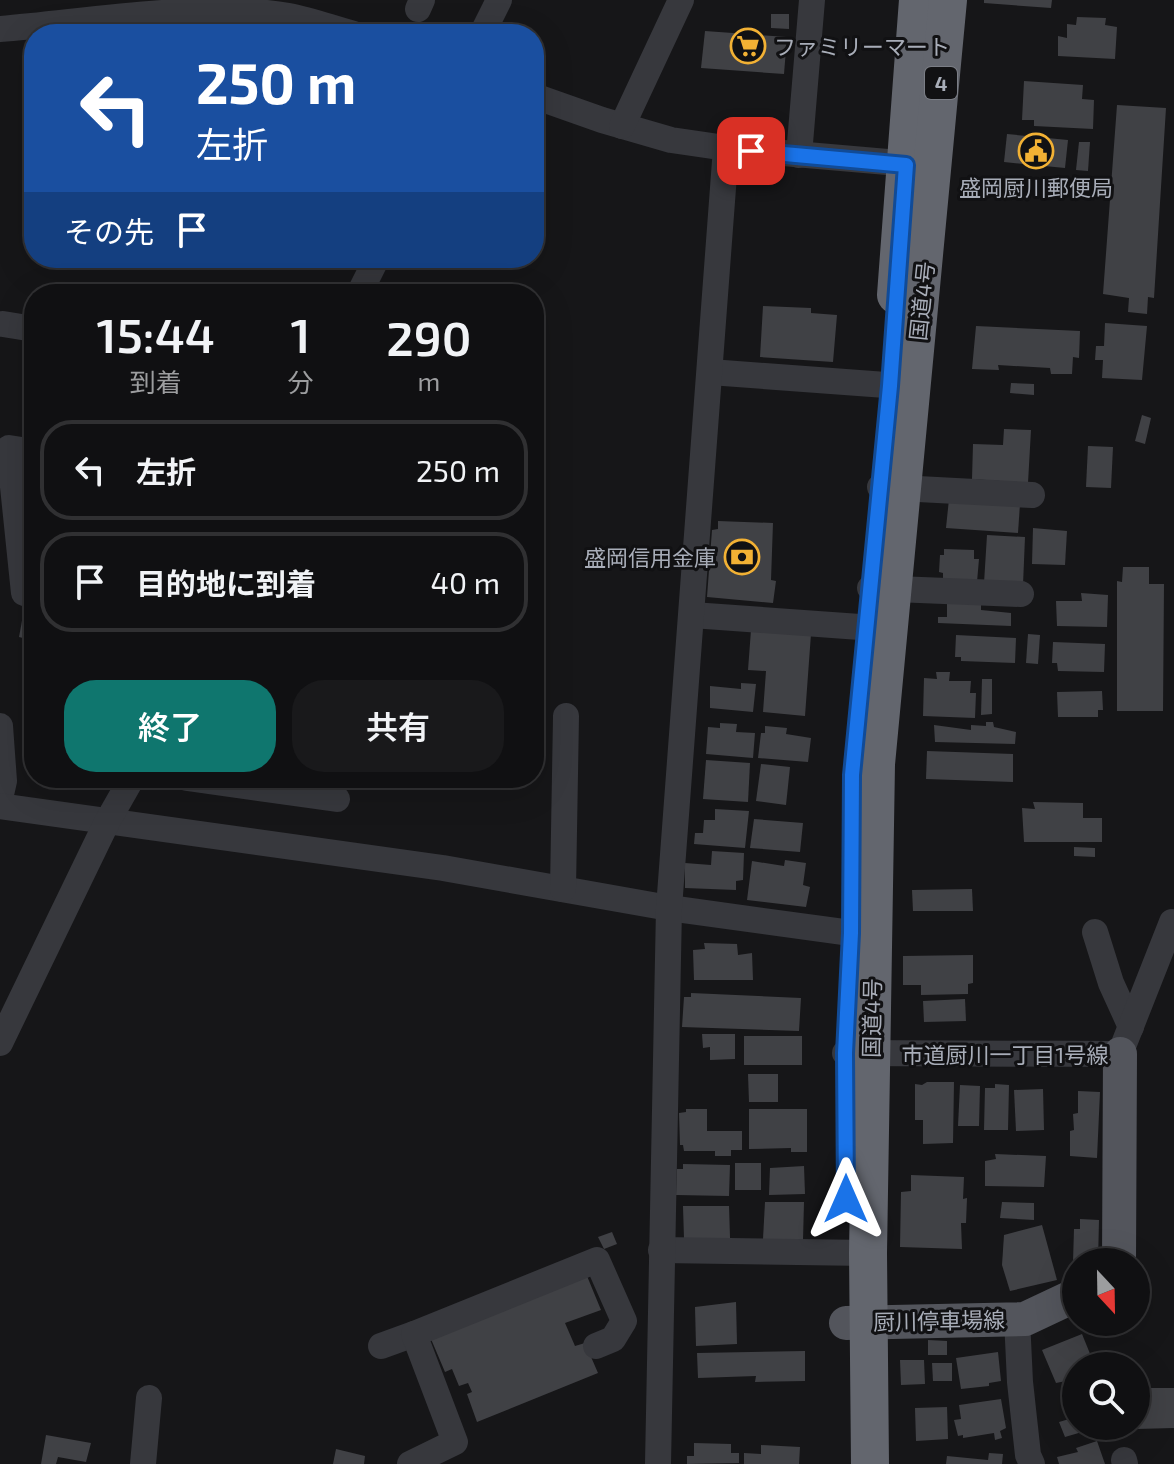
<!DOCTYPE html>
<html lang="ja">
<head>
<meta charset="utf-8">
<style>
	:root { --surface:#101012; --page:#19191b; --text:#f1f3f6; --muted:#9c9d9f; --line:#303032; --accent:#0f766e }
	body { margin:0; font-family:"Exo 2","Noto Sans JP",sans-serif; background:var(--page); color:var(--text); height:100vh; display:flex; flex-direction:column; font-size:30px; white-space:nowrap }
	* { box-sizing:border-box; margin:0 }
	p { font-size:26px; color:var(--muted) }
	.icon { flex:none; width:44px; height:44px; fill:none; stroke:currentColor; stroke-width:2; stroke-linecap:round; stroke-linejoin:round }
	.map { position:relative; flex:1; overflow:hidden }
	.sheet { position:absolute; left:24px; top:284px; width:520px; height:504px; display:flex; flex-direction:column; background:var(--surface); border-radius:32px; box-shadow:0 8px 32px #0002,0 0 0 2px var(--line) }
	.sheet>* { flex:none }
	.guide { position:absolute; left:24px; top:24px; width:520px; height:244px; border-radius:32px; box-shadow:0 8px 32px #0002,0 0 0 2px var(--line); background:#1a4fa0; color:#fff; overflow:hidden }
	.needle { width:52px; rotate:158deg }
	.fabs { position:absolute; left:1062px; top:1248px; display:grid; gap:16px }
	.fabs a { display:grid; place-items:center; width:88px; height:88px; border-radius:50%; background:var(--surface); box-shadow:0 8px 32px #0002,0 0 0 2px var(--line); font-size:40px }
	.pin { position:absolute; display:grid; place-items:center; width:68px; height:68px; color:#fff; margin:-34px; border-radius:16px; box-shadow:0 4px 12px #0006 }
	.me { position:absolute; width:88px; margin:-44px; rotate:0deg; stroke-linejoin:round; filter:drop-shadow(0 0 6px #0008) }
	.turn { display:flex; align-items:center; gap:28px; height:168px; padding:0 40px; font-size:36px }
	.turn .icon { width:104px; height:104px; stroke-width:2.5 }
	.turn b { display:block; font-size:56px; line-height:68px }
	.then { display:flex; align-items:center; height:76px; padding:0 40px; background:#0003; gap:16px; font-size:30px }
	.eta { display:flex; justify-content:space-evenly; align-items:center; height:136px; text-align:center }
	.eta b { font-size:48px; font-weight:600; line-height:56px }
	.cta { display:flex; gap:16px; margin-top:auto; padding:16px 40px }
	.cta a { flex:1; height:92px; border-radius:32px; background:var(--accent); color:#fff; font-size:32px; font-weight:600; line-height:92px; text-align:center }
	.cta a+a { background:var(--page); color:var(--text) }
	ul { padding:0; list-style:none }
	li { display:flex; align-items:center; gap:24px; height:100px; margin:0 16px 12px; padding:0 24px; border:4px solid var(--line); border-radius:32px }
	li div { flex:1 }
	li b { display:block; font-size:30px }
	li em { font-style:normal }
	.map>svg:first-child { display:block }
</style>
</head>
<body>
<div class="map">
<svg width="1174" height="1464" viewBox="0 0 1174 1464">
	<rect width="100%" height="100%" fill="#161618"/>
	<g fill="#404145">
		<polygon points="984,0 1052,0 1051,8 984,3"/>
		<polygon points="771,14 789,14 789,29 771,28"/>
		<polygon points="1077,17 1106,18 1105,25 1117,27 1115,59 1058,56 1058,36 1067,38 1067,24 1076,25"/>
		<polygon points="705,31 787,37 784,74 701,68"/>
		<polygon points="1024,81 1083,85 1082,99 1094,100 1093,129 1034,126 1034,120 1022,120"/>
		<polygon points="1117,105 1166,108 1154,298 1148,297 1147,314 1128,312 1129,298 1103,294"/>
		<polygon points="1007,134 1068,140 1065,168 1004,162"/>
		<polygon points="1079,142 1090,142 1088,171 1076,170"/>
		<polygon points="763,306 811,308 811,313 837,315 833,362 760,357"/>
		<polygon points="1105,323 1147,326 1142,380 1102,378 1103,360 1095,360 1096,346 1104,346"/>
		<polygon points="976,326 1080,331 1079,358 1073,357 1072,374 1051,374 1050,368 998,365 999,370 972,369"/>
		<polygon points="1011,383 1034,384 1034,395 1010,393"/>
		<polygon points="1142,415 1151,418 1145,444 1135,441"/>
		<polygon points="1004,429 1031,430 1028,483 972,479 973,444 1003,445"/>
		<polygon points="1088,446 1113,447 1111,488 1086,487"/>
		<polygon points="949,499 1020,504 1018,533 946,528"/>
		<polygon points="718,521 773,523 771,580 776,581 773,603 707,597 712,530 718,529"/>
		<polygon points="1033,528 1067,531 1065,565 1032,564"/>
		<polygon points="987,535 1025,537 1023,585 984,583"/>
		<polygon points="944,549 974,550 974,559 979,559 977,582 943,581 943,573 939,572 940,555 944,555"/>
		<polygon points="1123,567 1149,567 1149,584 1164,584 1163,711 1117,711 1117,581 1122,582"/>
		<polygon points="1081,593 1108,595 1107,627 1057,626 1056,601 1082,601"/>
		<polygon points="947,603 981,604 981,610 1011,613 1011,626 938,623 938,617 947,617"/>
		<polygon points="24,610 31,611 27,639 19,637"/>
		<polygon points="751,630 811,634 805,716 763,712 766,671 748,670"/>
		<polygon points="1028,634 1040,635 1038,664 1026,663"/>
		<polygon points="956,635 1016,638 1015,663 961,661 961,657 955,657"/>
		<polygon points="1053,642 1105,644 1104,672 1058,671 1057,663 1052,663"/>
		<polygon points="936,672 950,672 949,681 971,681 970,693 976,693 975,718 923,716 924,678 937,679"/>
		<polygon points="982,679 992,679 992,714 981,715"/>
		<polygon points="741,683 756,684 753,712 710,708 710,686 741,689"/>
		<polygon points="1102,691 1103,710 1098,710 1098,717 1058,717 1057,692"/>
		<polygon points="986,722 993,722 994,727 1016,732 1015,744 935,742 934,725 971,730 971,725 986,726"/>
		<polygon points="720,723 737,724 736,732 755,733 753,758 706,754 708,727 720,728"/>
		<polygon points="765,726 787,728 786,734 811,738 808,762 758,758 761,733 765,733"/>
		<polygon points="927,751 1013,754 1013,782 926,779"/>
		<polygon points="706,760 750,763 748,802 703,799"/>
		<polygon points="761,764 790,767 786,805 756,801"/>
		<polygon points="1033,802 1083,803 1083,818 1102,818 1102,842 1024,842 1022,808 1035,809"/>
		<polygon points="715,809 749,811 745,848 694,844 695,833 703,833 704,820 715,820"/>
		<polygon points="754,819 803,823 800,852 750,848"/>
		<polygon points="1074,847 1095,848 1095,857 1074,856"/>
		<polygon points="712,851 744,853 743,880 736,881 736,890 685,888 685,863 711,865"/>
		<polygon points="785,860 806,863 803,885 810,887 806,907 747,900 752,861 784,866"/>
		<polygon points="972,889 973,911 913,911 912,890"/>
		<polygon points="704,943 737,944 738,955 752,953 753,980 694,980 693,950 705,949"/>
		<polygon points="973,955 973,983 968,984 968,994 921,995 921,985 903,985 903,956"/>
		<polygon points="691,993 801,998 799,1031 682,1027 684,997 691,997"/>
		<polygon points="965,999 966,1021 924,1022 923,1001"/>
		<polygon points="702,1034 735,1034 735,1059 710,1060 710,1047 703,1048"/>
		<rect x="744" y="1036" width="58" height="29"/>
		<polygon points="748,1074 778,1074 778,1102 749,1102"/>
		<polygon points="927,1082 954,1082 953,1143 923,1144 923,1120 915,1120 915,1084 922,1085"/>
		<polygon points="995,1084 1009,1085 1008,1130 984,1130 985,1088 995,1088"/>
		<polygon points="960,1085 980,1086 979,1126 958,1126"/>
		<polygon points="1043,1089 1044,1130 1016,1131 1014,1090"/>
		<polygon points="1078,1091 1100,1092 1097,1158 1070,1156 1070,1131 1074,1130 1073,1114 1078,1113"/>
		<polygon points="686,1109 707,1109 707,1131 742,1131 742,1150 731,1150 731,1156 715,1156 715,1151 684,1151 683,1145 680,1145 679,1113 686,1112"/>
		<polygon points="749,1109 807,1109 807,1152 791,1152 791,1148 749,1149"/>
		<polygon points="995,1154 1046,1156 1044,1187 985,1186 985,1161 996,1159"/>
		<rect x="735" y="1163" width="26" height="27"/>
		<polygon points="683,1164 730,1165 729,1196 676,1195 677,1169 683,1169"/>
		<polygon points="804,1166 805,1194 769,1195 770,1168"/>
		<polygon points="911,1175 964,1177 963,1199 967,1198 966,1223 961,1223 962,1249 900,1247 901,1192 911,1191"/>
		<polygon points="765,1202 804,1202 803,1240 763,1239"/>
		<polygon points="1002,1202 1034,1203 1034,1220 1000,1218"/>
		<polygon points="683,1206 729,1206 730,1238 684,1239"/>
		<polygon points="1080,1219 1099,1220 1098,1262 1073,1262 1074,1229 1080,1229"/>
		<polygon points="1042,1225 1057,1280 1010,1291 1002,1265 1004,1235"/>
		<polygon points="612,1232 617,1244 604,1249 598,1237"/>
		<polygon points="587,1276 601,1310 565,1323 575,1346 585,1343 598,1373 477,1422 467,1394 472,1392 468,1383 459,1386 452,1369 445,1372 431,1339"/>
		<polygon points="736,1302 737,1344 696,1346 695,1307"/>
		<polygon points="1082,1334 1095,1366 1076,1366 1076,1379 1056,1383 1042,1350"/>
		<polygon points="928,1340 947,1341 947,1355 928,1355"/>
		<polygon points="805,1351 805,1381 755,1382 756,1376 698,1378 697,1353"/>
		<polygon points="998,1352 1001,1381 989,1383 989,1386 961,1389 956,1358"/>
		<polygon points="900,1360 924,1360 925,1384 901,1385"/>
		<polygon points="932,1363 952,1363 952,1381 933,1381"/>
		<polygon points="1136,1388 1174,1388 1174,1428 1136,1429"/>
		<polygon points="1001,1399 1006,1428 1000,1431 1002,1438 995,1440 994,1433 963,1438 963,1435 958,1436 954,1420 961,1419 959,1405"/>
		<polygon points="947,1407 948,1439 916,1441 915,1408"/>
		<polygon points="1076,1417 1076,1426 1099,1427 1065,1437 1059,1422"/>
		<polygon points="46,1435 91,1443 86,1462 58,1457 56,1464 41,1464"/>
		<polygon points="1097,1441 1105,1464 1059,1464 1057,1457 1078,1452 1076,1448"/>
		<polygon points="694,1443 731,1444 731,1453 739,1453 739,1463 687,1464 687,1456 694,1456"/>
		<polygon points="761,1445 800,1447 799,1464 744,1464 744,1453 761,1454"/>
		<polygon points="336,1449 365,1456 364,1464 333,1464"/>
		<polygon points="989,1453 1003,1454 1002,1464 946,1464 947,1456 988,1460"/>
	</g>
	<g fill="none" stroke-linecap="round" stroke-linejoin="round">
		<g stroke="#37383d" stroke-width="26">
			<polyline points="418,9 422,0"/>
			<path d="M0,29C87,22 203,1 289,16C310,20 332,28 354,34"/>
			<polyline points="482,34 499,0"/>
			<polyline points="534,96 602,120 671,140 726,148 922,165"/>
			<polyline points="622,126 681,0"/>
			<polyline points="799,155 812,0"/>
			<polyline points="359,294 377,258"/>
			<polyline points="3,324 34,329"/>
			<polyline points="710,372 913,387"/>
			<polyline points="34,452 9,448 24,593 34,595"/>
			<polyline points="880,487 1032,495"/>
			<polyline points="870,588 1021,594"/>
			<polyline points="692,615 888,629"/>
			<polyline points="0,726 4,781 0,799"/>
			<polyline points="187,778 337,799"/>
			<polyline points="0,806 443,868 669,908 851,933 874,934"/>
			<polyline points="563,889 566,716"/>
			<polyline points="1095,932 1111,983 1131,1027"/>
			<polyline points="0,1043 107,822 132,778"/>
			<polyline points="845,1053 1120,1054 1172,922"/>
			<polyline points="661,1250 868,1253"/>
			<polyline points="1017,1319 1020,1382 1028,1455 1032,1464"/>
			<polyline points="381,1346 414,1334"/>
			<polyline points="1124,1460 1125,1464"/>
			<polyline points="143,1464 149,1398"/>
			<polyline points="410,1464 455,1442 414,1334 597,1260 624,1321 613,1339 596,1346"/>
			<polyline points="658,1464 669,908 726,148"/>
		</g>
		<g stroke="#53555c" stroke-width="34">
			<polyline points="1119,1262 1120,1054"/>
			<polyline points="846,1323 1025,1319 1076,1295"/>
		</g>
		<g stroke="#63666e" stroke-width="38">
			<polyline points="896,295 918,0"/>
			<polyline points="870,1464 868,1253 876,764 948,0"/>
		</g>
	</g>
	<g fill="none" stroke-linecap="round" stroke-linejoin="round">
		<g stroke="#114b97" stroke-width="20">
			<polyline id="route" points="751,151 906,165 890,386 852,775 851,933 845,1053 846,1199"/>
		</g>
		<use href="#route" stroke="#1a73e8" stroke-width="14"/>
	</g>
	<defs>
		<g id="supermarket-ring" transform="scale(1.8)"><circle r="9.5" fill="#111113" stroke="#f2b134" stroke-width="1.5"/><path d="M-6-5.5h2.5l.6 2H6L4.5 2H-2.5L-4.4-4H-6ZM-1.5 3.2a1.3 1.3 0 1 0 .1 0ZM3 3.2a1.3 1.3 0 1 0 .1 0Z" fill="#f2b134"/></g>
		<g id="civic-ring" transform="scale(1.8)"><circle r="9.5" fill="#111113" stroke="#f2b134" stroke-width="1.5"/><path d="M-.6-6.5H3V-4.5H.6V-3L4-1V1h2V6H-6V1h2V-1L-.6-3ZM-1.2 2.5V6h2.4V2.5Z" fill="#f2b134"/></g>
		<g id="bank-ring" transform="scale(1.8)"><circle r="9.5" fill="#111113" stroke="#f2b134" stroke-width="1.5"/><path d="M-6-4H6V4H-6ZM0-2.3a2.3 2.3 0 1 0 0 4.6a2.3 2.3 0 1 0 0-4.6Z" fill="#f2b134"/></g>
	</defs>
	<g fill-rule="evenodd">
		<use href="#supermarket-ring" x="748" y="46"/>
		<use href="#civic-ring" x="1036" y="151"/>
		<use href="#bank-ring" x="742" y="557"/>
	</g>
	<g text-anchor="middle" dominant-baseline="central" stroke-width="6" stroke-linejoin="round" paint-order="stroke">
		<rect fill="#111113" stroke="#7b7e86" stroke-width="2" x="925" y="67" width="32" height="32" rx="6"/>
		<g font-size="20" font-weight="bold" fill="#a8adb8">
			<text x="941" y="83">4</text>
		</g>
		<g font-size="22" fill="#a8adb8" stroke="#111113" text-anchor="start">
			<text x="774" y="46">ファミリーマート</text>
			<text x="1036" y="187" text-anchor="middle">盛岡厨川郵便局</text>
			<text x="716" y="557" text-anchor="end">盛岡信用金庫</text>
		</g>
		<g font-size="22" fill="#a8adb8" stroke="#111113">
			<text transform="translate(921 301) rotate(-84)">国道4号</text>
			<text transform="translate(871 1018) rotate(-89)">国道4号</text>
			<text x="1005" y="1054">市道厨川一丁目1号線</text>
			<text transform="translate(939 1320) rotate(-1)">厨川停車場線</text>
		</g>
	</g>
</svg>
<div class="fabs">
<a><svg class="needle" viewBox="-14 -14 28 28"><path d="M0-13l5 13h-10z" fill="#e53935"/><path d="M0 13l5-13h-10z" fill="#9c9d9f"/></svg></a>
<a><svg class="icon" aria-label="search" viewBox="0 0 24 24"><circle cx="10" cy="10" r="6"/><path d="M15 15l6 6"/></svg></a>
</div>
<div class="pin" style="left:751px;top:151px;background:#d93025"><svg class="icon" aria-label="arrive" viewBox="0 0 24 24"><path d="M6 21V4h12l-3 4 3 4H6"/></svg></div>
<svg class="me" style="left:846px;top:1199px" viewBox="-20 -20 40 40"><path d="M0-17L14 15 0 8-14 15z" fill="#1a73e8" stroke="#fff" stroke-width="4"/></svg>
<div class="guide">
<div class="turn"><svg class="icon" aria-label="left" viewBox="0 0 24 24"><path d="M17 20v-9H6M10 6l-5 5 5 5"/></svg><div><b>250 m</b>左折</div></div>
<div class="then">その先<svg class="icon" aria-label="arrive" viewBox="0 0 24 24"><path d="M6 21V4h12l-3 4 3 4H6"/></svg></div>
</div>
<section class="sheet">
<div class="eta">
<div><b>15:44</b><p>到着</p></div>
<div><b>1</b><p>分</p></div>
<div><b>290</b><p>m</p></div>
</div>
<ul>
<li><svg class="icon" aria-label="left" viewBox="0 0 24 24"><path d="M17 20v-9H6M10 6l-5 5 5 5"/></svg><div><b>左折</b></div><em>250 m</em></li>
<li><svg class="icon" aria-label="arrive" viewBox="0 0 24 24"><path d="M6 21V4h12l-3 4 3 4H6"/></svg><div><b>目的地に到着</b></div><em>40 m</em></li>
</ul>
<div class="cta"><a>終了</a><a>共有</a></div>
</section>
</div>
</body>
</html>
